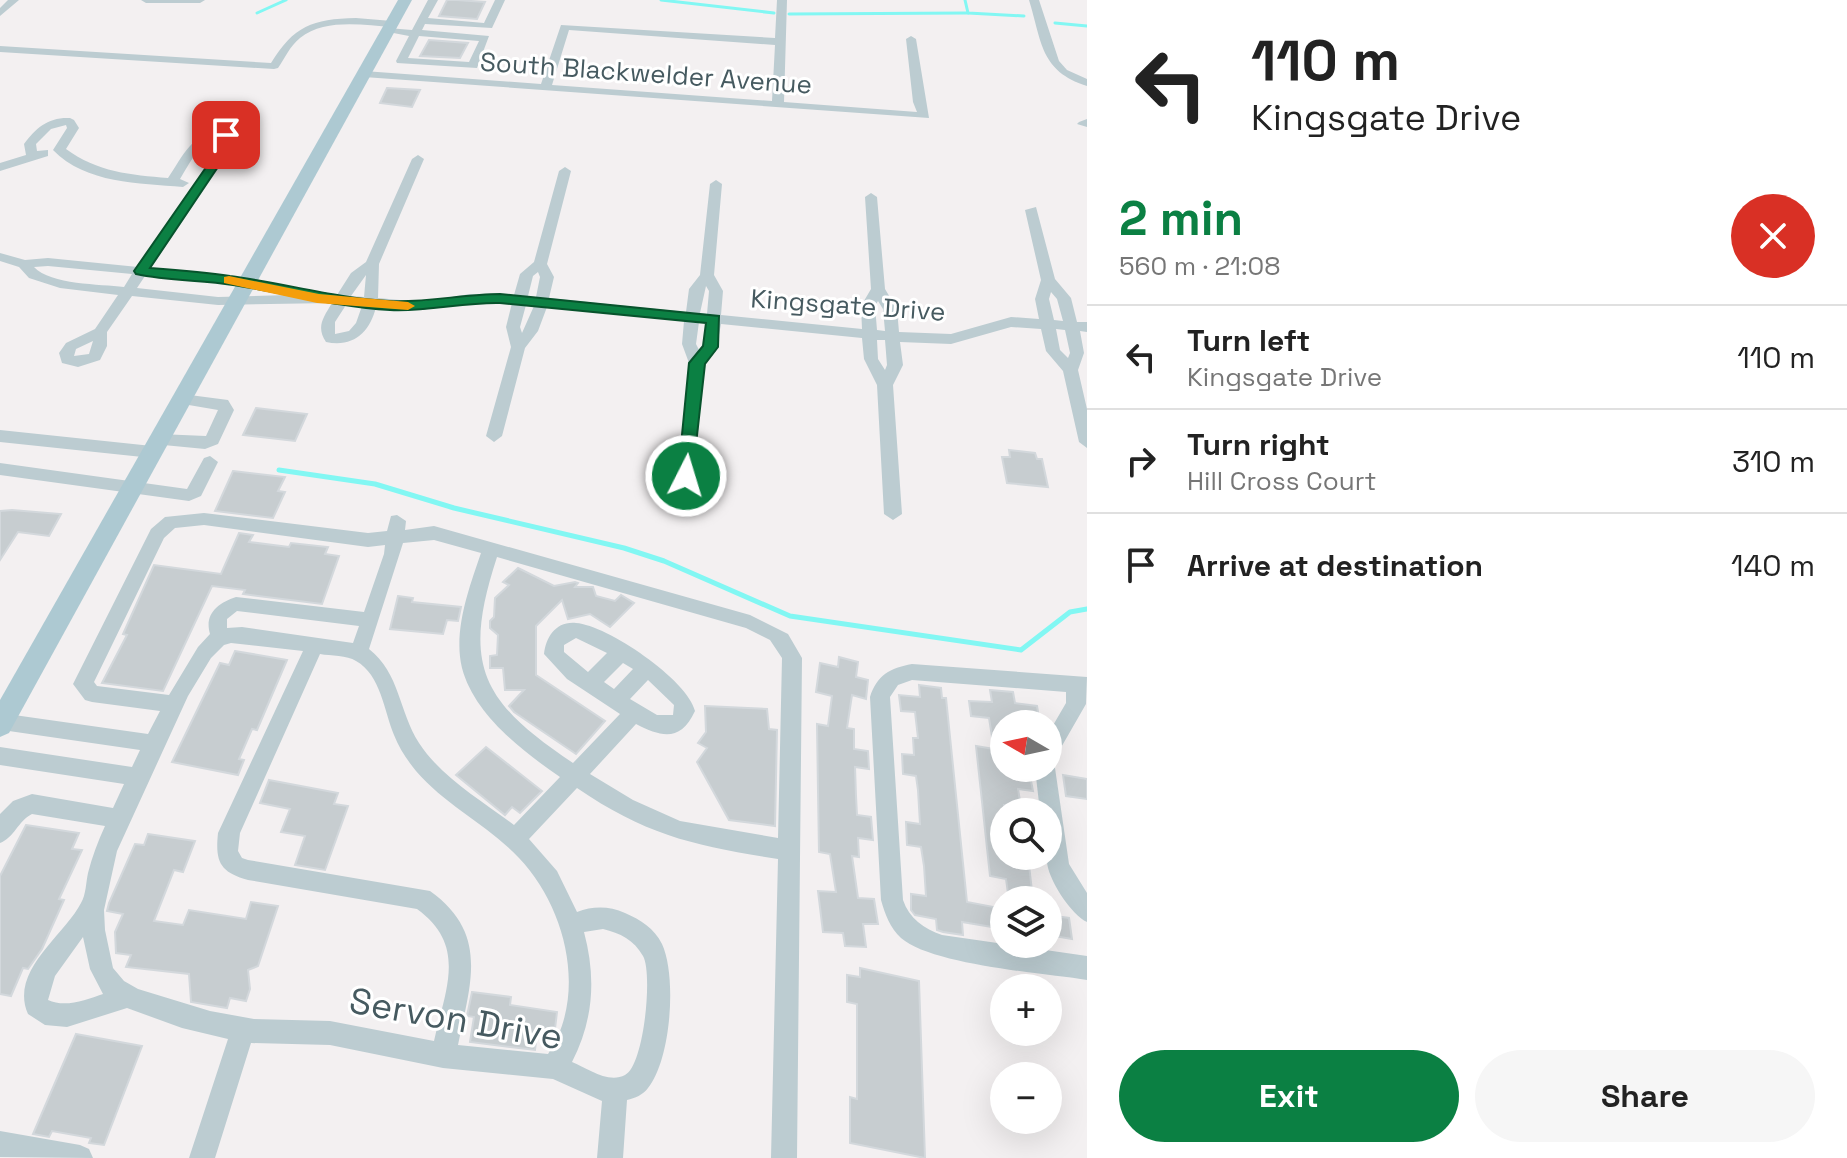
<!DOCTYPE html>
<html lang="en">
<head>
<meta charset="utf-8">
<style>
	:root { --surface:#fff; --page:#f6f6f6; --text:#222; --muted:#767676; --line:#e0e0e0; --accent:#0b8043 }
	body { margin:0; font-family:"Space Grotesk",sans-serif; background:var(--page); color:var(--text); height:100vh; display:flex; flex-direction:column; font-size:30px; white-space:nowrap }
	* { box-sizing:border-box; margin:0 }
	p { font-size:26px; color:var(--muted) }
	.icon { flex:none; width:44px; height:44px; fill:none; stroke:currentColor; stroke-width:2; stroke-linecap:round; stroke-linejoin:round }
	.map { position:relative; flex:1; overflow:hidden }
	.details { display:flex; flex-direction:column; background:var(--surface); width:760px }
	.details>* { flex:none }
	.banner { background:#fff; color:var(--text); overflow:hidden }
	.needle { width:52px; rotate:279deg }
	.fabs { position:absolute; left:990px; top:710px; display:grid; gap:16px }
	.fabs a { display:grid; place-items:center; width:72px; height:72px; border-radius:50%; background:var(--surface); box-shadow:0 8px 32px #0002; font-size:40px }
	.pin { position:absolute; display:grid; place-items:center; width:68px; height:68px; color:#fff; margin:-34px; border-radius:16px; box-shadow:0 4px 12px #0006 }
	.me { position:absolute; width:88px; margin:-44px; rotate:5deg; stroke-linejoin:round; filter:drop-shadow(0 0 6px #0008) }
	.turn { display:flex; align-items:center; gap:28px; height:168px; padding:0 32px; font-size:36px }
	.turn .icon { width:104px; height:104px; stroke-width:2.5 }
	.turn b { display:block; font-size:56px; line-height:68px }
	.round { display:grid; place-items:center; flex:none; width:84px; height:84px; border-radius:42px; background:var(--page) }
	.overview { display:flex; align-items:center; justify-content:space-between; height:136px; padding:0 32px }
	h1 { font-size:48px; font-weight:700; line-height:60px; color:var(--accent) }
	.button { display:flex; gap:16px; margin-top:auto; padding:16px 32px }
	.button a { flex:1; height:92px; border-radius:48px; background:var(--accent); color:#fff; font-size:32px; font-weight:700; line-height:92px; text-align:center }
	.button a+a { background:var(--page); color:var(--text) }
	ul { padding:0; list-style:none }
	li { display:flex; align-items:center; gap:24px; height:104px; padding:0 32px; border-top:2px solid var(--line) }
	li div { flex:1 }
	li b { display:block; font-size:30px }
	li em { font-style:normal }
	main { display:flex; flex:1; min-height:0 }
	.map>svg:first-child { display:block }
</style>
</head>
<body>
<main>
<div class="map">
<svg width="1087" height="1158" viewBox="0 0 1087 1158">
	<rect width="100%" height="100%" fill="#f3f0f1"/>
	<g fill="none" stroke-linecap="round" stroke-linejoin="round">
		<g stroke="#82f7f3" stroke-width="3">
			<polyline points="661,0 774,13"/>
			<polyline points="965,0 968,13 1024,16"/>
			<polyline points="257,13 286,0"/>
			<polyline points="789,14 968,13"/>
			<polyline points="1055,23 1087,26"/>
		</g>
		<polyline stroke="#82f7f3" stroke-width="5" points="279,470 375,484 454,508 624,548 664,561 790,616 1021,650 1070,612 1087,609"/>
	</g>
	<g fill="#c7cdd0" stroke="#d3d8dc" stroke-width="2">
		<polygon points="447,0 457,0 485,2 477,19 439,16"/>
		<polygon points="429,40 468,43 460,58 420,56"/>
		<polygon points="387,88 420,90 412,107 380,103"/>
		<polygon points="256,408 307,414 295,441 243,435"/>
		<polygon points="1009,450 1035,453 1037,459 1042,459 1048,487 1007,483 1002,457 1010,457"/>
		<polygon points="233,471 285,477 278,491 285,492 273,518 215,511"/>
		<polygon points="12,510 61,514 49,536 18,532 0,560 0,511"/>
		<polygon points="239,533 253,535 249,542 289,547 291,543 328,547 325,554 339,556 322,604 243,594 245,590 212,586 163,691 102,683 127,635 123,634 154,565 221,574"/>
		<polygon points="518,568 554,586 575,582 578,583 575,587 593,587 596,596 615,601 621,595 634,603 610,627 590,614 568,619 562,600 536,626 536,675 605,721 576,754 514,712 509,706 524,690 505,690 503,668 490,668 490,656 497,655 498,635 490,628 490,621 494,617 495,598 509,585 503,582"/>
		<polygon points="398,596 413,598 412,602 461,607 458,621 447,620 443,634 390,629"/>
		<polygon points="235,651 287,660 257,730 252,729 239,759 244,760 238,775 172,762 220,663 229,665"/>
		<polygon points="839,657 858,662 856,677 868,680 866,699 852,695 847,728 854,729 854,749 868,751 869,769 855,767 856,796 857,815 871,817 873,840 858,838 859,857 852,856 858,898 874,899 878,924 863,924 866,947 845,946 843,933 823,932 818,891 836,892 830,854 819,852 818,791 817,724 828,726 832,696 816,692 820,663 838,667"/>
		<polygon points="919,685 941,688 942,698 946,698 967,902 1004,909 1004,929 962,922 963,935 943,932 937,930 936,919 915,915 911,910 911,894 926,896 924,866 921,847 907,845 906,822 920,824 918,790 916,776 903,774 902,754 914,755 913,738 918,738 915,712 901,711 899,695 920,697"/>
		<polygon points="990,690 1013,692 1015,703 1037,706 1040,723 1021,721 1021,724 1004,724 1004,768 1029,770 1033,791 1018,789 1021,807 1004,805 1004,856 1028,856 1033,900 1009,900 1006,879 990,876 976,746 994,749 989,718 971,716 969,701 992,702"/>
		<polygon points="705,706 767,709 769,729 777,730 775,826 729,820 697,762 707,748 698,743 706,732"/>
		<polygon points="486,747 542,791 520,813 512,807 505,815 456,775"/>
		<polygon points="1063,775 1087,779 1087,799 1066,796"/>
		<polygon points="269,780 338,793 334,804 348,806 325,870 295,865 305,836 281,832 290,809 260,803"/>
		<polygon points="26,825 79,833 72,849 82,850 59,899 64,900 42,949 28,969 23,968 11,996 0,994 0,876"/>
		<polygon points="148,834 195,841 183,872 174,870 154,921 183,925 189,910 246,919 251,902 278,906 258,966 248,970 250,989 246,1001 230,998 227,1008 191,1002 189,974 126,967 131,955 116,953 115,932 123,914 107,911 109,903 135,844 144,845"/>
		<polygon points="1048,915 1069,918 1072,939 1048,935"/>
		<polygon points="860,968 919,981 925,1158 850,1143 850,1097 857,1099 857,1004 847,1002 847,975 860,977"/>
		<polygon points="472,992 511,997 510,1005 557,1012 554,1037 537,1034 535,1050 470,1042 474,1017 467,1016"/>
		<polygon points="76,1034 142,1046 104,1145 89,1143 91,1138 52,1131 49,1137 33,1134"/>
	</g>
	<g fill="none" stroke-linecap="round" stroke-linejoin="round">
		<g fill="#bcccd1" fill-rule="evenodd">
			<polygon points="8,0 19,0 0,16 0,8"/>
			<polygon points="141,0 205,0 200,3 146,3"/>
			<path d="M428,0H438L428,18L484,23L495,0H505L492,28L425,24L422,30L489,36L477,68L397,63L396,61L409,36L383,31L388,28L412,30ZM419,36L479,41L469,62L408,58Z"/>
			<path d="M777,0H787L784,102L917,112L913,102L906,39L911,36L916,39L929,118L364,77L358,74L364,71L541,84L561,25L775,38ZM569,30L775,45L772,101L552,85Z"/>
			<path d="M1029,0H1039L1059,61L1067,70L1087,79V86C1040,71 1042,42 1029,0Z"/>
			<path d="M356,18L392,21L397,24L392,27C363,25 325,18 300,38C290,46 285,58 278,68L274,69L0,52V46L271,63C294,26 312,19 356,18Z"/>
			<path d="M70,118L74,120L79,128L66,149C97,172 131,175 168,178C186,151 196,125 233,134L235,137L228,154L151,268L230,276L303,289L309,294L337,295L351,273L366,262L412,159L418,155L424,159L379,264L378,298L422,302L470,294L514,295L520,274L534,262L559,171L565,167L571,171L547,264L554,277L549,298L686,312L689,289L700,275L710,184L716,180L722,184L714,275L723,291L721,315L862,329L861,306L871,289L865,197L871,193L877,197L885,289L897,309L899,332L951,334L1011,317L1039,319L1035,299L1041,280L1025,210L1036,207L1055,279L1071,298L1077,322H1087V332L1080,331L1084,353L1078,370L1087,409V448L1079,442L1063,371L1046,351L1041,329L1011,327L951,344L900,342L903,365L893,385L902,514L893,520L884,514L877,385L864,359L862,338L721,324L716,351L704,364L694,476L686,482L678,476L689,363L682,344L684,321L547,307L538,331L525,348L502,436L494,442L486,436L511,347L506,327L512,303L470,302L422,310L376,307C370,332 353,348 326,342C316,327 323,318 332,303L218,305L132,296L107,332V346L100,360L78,367L62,363L59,353L66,343L95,329L118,295L60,288L29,278L19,267L0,261V253L25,260L48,258L138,267L216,154L222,139C201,138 190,163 180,179L189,183L183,187C139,183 86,184 53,150L67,128L66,125L51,129L36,144L37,151L48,150V156L0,171V163L26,155L24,144C36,128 48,117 70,118ZM48,266L132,274L124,287C100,284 51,285 34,267ZM538,272L540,277L536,297L528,296L533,276ZM366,275L364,297L351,296ZM145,276L230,284L288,295L218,297L137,288ZM706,286L709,291L707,314L700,313ZM1051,292L1057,299L1063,321L1054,320L1049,299ZM878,301L883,309L885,331L877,330L875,306ZM346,305L362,306L356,323L349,331L335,334V322ZM526,305L534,306L522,333L520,327ZM699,322L706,323L705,341L700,352L696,344ZM1056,329L1065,330L1070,353L1068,358L1060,350ZM877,340H885L887,365L885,370L878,359ZM93,341L89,354L74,356L76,349Z"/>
			<polygon points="1087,119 1087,127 1077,124 1079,122"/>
			<polygon points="182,394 228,400 234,410 218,444 205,449 153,444 151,440 153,436 159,434 206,436 218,410 177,403 174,399"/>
			<polygon points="0,430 152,446 160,452 152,458 0,442"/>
			<polygon points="210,456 218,462 201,496 189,501 0,475 0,463 187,489 204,458"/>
			<path d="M204,513L368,533L387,531L391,516L397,515L406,521L405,530L434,526L750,615L788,634L802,658L797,1158H771L778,859C696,846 647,836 577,788L529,839L557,871L577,912C593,906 609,906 625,913C641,920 654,928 662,944C677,976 671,1060 648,1088C643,1095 635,1098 627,1100L623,1158H597L602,1101L553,1079L443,1068L330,1045L251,1043L215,1158H189L228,1039L182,1028L127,1008L67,1027L45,1025L28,1014C9,971 64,936 81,903C86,895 86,882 88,873C92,857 98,841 105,826L32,814C18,821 14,838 0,843V814L13,801L32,794L113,808L124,784L0,765V747L132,767L140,750L2,730L0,713L148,734L160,711L92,702L85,700L73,684L151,529L165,517ZM204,525L368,547L385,545L384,554L364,612L236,597C218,603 204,614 210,634L198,647L169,695L97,686L94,682L164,538L175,528ZM434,540L481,553C469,588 453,631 462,668C474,714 522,751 560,777L514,825C481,800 442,778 419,743C399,712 400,673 369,649L403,543ZM497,557L746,628L770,640L782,658L778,838L680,821L633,800L590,774L636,724C663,738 681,741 695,711C688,680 607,625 576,623C556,621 546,637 544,654L567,679L620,714L573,763C480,701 462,664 497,557ZM237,611L359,626L353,643L242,627L227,628V619ZM576,638L607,653L588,672L564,652V645ZM231,643L303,651L218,833C215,862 220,872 248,880L417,909C468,946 445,990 434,1041L330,1021L254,1019L210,1011L138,989L124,981L113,968L105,930L104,910L117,851L188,696L211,658L224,645ZM320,654C331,656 347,655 356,661C381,675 384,711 394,735C399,748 407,760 416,771C446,806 488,825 519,858C566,907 588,995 548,1054L458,1045C470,984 490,934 430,891L248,860L242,858L238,851L240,833ZM623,663L633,669L614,689L604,682ZM648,680L674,705L673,715H657L630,699ZM603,929C620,933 634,940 643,956C653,973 644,1066 625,1075C608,1084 587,1068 572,1062C594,1019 596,977 584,932ZM83,937L90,969L103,994C86,1000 65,1008 48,1000L55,976Z"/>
			<path d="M912,664L1087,677L1086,704L1055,758L1049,760L1055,768L1069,864L1087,893V922C1072,916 1047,878 1047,861C1046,848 1048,828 1048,812H1040L1035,768H1048V734L1066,703V692L912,680L898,685L890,697L903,900C909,918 924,929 942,935L1087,956V980C1043,973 932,965 901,938C890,928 885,914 881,900L870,697C877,675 890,668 912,664Z"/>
			<polygon points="0,1131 80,1145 89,1149 93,1158 0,1157"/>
		</g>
		<polygon fill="#adc9d2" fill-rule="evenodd" points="398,0 412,0 9,733 0,737 0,700"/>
	</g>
	<path fill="#0b8043" stroke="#07532c" stroke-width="2" d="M226,132L236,140L150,268C177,270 204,272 230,276C284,283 335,298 389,301C427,303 463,294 500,294L719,316L718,347L705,364L692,480L686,482L678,476L689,363L703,346L706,323L500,303C463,302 428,312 390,310C337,307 286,293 233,285C201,280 168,281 136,274L134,271L216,153L223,140L220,135Z"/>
	<polygon fill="#f59e0b" points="229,276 319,294 408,302 415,306 408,310 317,303 224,283 224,277"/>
	<g text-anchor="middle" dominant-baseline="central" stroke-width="6" stroke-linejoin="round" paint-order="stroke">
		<g font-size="26" fill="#465a60" stroke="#fff">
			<text transform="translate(646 73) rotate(4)">South Blackwelder Avenue</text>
			<text transform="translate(848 305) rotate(4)">Kingsgate Drive</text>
		</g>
		<g font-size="36" fill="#465a60" stroke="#fff">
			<text transform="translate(456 1019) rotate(10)">Servon Drive</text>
		</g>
	</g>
</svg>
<div class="fabs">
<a><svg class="needle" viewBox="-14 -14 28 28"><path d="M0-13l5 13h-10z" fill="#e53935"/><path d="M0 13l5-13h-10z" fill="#767676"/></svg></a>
<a><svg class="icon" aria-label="search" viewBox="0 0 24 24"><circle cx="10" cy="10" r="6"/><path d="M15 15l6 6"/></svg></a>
<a><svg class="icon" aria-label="layers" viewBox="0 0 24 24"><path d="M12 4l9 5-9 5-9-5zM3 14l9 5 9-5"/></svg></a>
<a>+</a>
<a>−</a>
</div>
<div class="pin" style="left:226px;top:135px;background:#d93025"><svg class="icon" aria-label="arrive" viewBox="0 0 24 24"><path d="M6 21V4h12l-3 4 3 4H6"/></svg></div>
<svg class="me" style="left:686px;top:476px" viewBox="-20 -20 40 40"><circle r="17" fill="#0b8043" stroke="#fff" stroke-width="3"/><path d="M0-11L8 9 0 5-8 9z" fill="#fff"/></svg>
</div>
<section class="details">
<div class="banner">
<div class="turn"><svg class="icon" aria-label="left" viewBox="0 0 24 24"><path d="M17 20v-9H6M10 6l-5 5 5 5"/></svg><div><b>110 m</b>Kingsgate Drive</div></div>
</div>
<div class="overview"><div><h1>2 min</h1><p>560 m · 21:08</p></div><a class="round" style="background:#d93025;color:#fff"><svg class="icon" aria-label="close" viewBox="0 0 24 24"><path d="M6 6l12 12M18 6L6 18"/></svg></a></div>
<ul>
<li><svg class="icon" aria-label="left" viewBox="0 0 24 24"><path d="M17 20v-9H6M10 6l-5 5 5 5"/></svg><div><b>Turn left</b><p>Kingsgate Drive</p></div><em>110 m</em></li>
<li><svg class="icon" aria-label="right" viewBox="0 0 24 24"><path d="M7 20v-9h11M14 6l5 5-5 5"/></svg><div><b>Turn right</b><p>Hill Cross Court</p></div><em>310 m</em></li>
<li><svg class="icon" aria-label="arrive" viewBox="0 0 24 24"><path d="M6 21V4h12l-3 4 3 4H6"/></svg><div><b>Arrive at destination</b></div><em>140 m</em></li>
</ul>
<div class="button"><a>Exit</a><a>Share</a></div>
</section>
</main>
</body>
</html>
